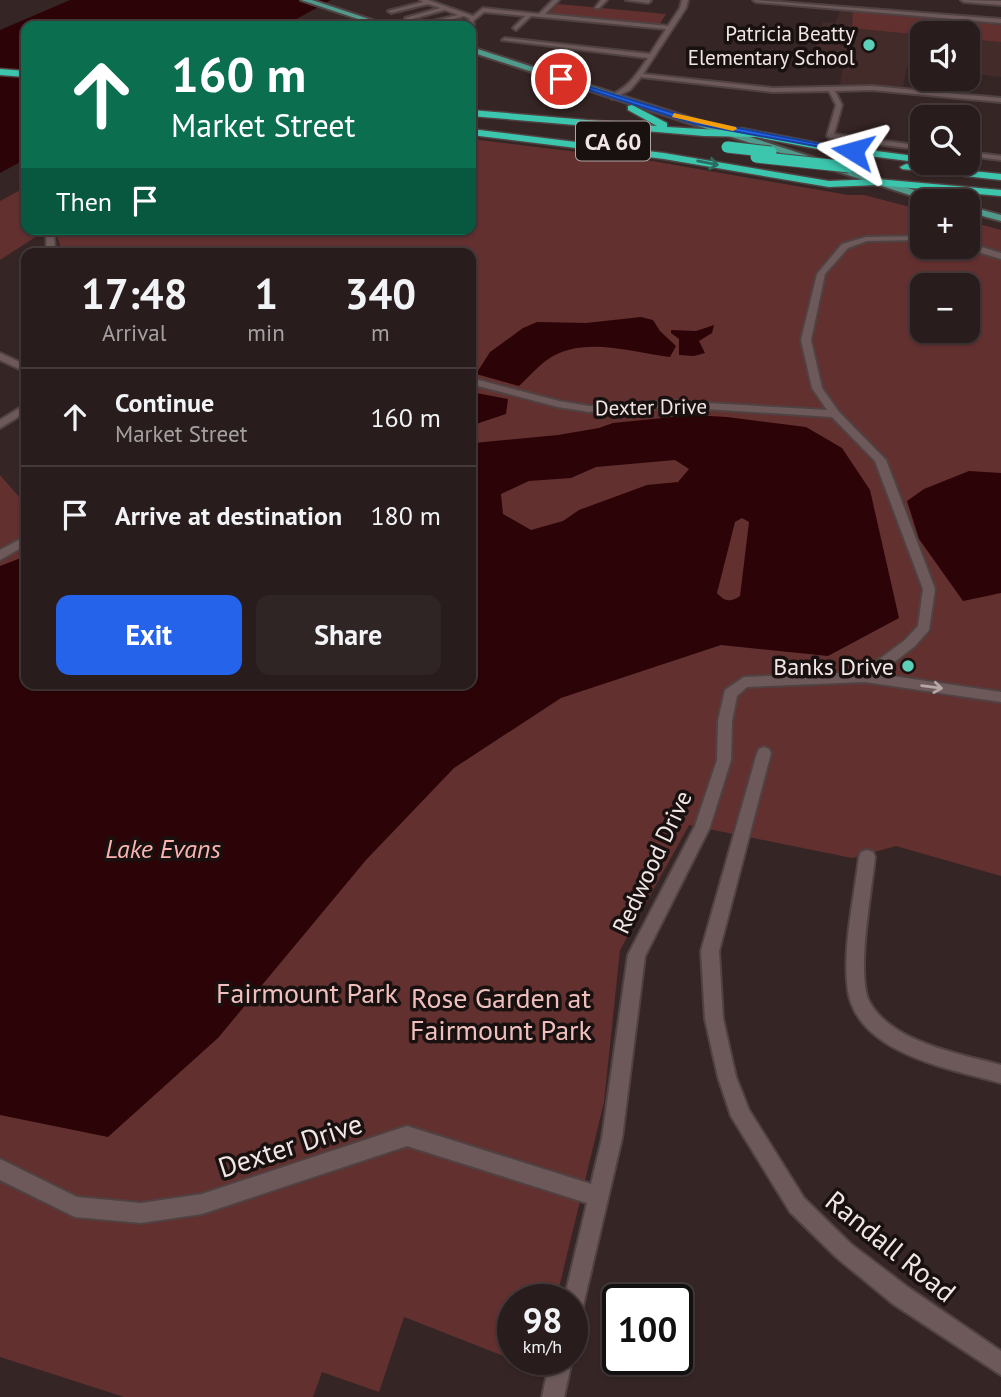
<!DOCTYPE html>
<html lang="en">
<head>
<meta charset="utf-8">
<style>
	:root { --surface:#281c1c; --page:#302525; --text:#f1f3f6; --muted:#a5a1a3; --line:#443a3b; --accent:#2563eb }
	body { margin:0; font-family:"PT Sans",sans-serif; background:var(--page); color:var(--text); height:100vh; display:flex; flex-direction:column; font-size:26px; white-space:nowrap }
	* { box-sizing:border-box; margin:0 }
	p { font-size:23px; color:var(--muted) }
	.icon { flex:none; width:38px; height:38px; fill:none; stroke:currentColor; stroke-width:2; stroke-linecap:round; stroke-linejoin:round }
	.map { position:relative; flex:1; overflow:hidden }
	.sheet { position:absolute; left:21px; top:248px; width:455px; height:441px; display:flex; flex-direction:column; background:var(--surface); border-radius:14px; box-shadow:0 2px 5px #0004,0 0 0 2px var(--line) }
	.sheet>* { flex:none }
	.banner { position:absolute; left:21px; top:21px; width:455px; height:214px; border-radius:14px; box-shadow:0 2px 5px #0004,0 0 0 2px var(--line); background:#0b6e4f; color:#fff; overflow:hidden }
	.tools { position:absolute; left:910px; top:21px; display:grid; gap:14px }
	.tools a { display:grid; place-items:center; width:70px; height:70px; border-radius:14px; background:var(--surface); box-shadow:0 2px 5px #0004,0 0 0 2px var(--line); font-size:35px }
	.speed { position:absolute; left:497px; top:1284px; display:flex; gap:14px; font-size:35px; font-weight:700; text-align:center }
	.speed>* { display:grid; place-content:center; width:91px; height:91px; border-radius:50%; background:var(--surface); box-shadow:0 2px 5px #0004,0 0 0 2px var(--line); line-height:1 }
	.speed small { font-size:18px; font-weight:400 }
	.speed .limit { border:4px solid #111; border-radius:10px; background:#fff; color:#111 }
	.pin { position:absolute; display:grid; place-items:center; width:60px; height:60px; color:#fff; margin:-30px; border:4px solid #fff; border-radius:50%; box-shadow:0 2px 7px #0007 }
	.me { position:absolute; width:77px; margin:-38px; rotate:278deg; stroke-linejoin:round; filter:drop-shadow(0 0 5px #0008) }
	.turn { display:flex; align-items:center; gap:24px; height:147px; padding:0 35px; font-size:32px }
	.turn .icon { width:91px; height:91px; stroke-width:2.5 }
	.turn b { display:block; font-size:49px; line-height:60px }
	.then { display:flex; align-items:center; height:66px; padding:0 35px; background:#0003; gap:14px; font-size:26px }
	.eta { display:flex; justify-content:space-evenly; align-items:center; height:119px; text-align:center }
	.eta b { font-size:42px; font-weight:800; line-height:49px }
	.button { display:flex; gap:14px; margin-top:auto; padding:14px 35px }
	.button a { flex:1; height:80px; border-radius:14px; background:var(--accent); color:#fff; font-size:28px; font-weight:800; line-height:80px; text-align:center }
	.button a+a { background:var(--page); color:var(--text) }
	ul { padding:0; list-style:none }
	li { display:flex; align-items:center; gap:21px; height:98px; padding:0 35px; border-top:2px solid var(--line) }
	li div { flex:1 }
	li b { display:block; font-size:26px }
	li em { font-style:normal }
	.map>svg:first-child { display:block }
</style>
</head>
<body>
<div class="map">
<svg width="1001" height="1397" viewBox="0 0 1001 1397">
	<rect width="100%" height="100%" fill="#362525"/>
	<polygon fill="#432b2a" points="841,9 1001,24 1001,77 968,73 968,33 922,33 922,68 907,67 903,87 840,85 844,60 812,56 823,22 835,23"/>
	<g fill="#633030" fill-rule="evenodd">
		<polygon points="558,4 666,14 659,25 548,14"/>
		<polygon points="853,12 1001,25 1001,42 968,39 968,33 922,35 852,28"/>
		<path d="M471,139L652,161L848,195H864L922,210V247H968V221L1001,230V876L896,846L852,858L689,825L620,950L604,1102L556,1300H513V1360H542L539,1370L404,1317L379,1392L322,1372L313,1397H124L0,1357V475L26,505V684H471V254H63L57,236L65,229H471ZM922,285H968V331H922Z"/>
		<polygon points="26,187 26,229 48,229 0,260 0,201"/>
	</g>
	<g fill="#2c0407" fill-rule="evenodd">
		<polygon points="70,0 331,0 284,26 26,26 26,159 0,173 0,30"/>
		<path d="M641,317L653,320L660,331L676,346L670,357C631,352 581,335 547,360C537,367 528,378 519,386L476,374L490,352L523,328L537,322L586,323Z"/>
		<polygon points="714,325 712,333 699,341 705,353 694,356 679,355 679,339 671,333 671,330 696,331"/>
		<polygon points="471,392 508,399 506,414 479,423 471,429"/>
		<path d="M692,415L727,417L806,427L842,448L870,490L899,618L828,656L721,645L561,698L454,768L366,860L218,1038L108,1137L0,1115V566L26,556V684H471V441L474,443L558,435L599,428L613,423ZM675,460L689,469L678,482L647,485L579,510L563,521L531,530L503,514L501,494L529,481L571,478L596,467ZM742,518L749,522L740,596C730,603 724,601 717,593L735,522Z"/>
		<polygon points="969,471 1001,473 1001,593 963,601 919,539 907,501 924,489"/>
	</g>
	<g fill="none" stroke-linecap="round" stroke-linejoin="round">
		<g stroke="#504242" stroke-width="4">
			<g id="minor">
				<path d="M420,0H428L473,16L483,8L539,14L553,0H559L545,14L668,26L680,8L682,0H688L686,8L643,74L773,88L872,86L1001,98V102L872,90L835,91L842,105L834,134L922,146V150L830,138L827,136L836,105L829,91L773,92L641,77L630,90L612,99L610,96C631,85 635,76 648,58L502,40L505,38L650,54L666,29L531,16L516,30L513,28L525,16L484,12L473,21L474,25L462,26L469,23L467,21L470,19L464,16L427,26L425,23L458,15L445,10L408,20L405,18L440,8L428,4L391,13L388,11L423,2Z"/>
				<polygon points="601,0 607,0 599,8 595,8"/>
				<polygon points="626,0 650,0 651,1 648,3"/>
				<polygon points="753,0 1001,19 1001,23 756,2"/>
				<polygon points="961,0 1001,1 1001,5 964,2"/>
				<polygon points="968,152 1001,156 1001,160 968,156"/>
				<polygon points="50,229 59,229 54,235 55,254 47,254 46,234"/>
				<polygon points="922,236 922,240 867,241 848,248 825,274 811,340 822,388 839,412 886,460 935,589 929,630 915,646 879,674 1001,692 1001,702 865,682 747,687 737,696 732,721 731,760 710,827 645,956 622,1138 580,1319 572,1322 572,1300 564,1300 587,1203 407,1146 202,1214 141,1223 75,1217 0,1180 0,1159 77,1197 141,1203 202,1194 407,1126 591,1184 602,1138 628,955 695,826 717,760 718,721 725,690 744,677 862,672 905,640 918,626 923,589 875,461 832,417 674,407 589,412 558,407 471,384 471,378 559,401 589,406 674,401 827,410 812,388 801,340 817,274 842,244 866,237"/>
				<polygon points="968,243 1001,253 1001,259 965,248"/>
				<polygon points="0,353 26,365 26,372 0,360"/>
				<polygon points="26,404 26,412 0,428 0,420"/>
				<polygon points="26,536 26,545 0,560 0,550"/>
				<polygon points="764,747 769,749 771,753 719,951 723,1019 736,1077 749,1110 804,1198 851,1244 909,1288 1001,1351 1001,1375 893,1304 837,1258 790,1212 731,1116 718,1077 705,1019 701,951 757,753 759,749"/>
				<path d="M867,850L873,852L875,857C872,889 856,974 869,1001C890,1042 960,1054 1001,1065V1083C951,1069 858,1054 848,991C842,948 854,900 859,857L861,852Z"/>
				<polygon points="550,1360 572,1360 564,1397 542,1397"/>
			</g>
		</g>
		<g stroke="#504242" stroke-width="4">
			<g id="major">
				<polygon points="301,0 312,0 390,26 379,26"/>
				<polygon points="471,47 942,199 943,201 928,201 471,52"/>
				<polygon points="968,206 1001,215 1001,221 968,212"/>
			</g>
		</g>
		<g stroke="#504242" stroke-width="3">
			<g id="highway">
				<polygon points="0,69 26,71 26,77 0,75"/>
				<polygon points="632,105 667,123 667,127 736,131 741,128 823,144 922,157 924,163 823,150 756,137 704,136 471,116 471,110 657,126 628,110 628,106"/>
				<polygon points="471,129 664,153 829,181 877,179 1001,190 1001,196 877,185 829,187 664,159 471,135"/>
				<polygon points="906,164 1001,174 1001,180 902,169 900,167"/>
			</g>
		</g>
		<use href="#minor" fill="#6d5959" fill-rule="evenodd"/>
		<use href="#major" fill="#509a8c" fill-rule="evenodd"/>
		<use href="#highway" fill="#3cc6ae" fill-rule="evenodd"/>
		<g stroke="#504242" stroke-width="13" stroke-linecap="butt">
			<g id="highway-bridge">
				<polyline points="727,147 771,152"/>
				<polyline points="756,157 849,167"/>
			</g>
		</g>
		<use href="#highway-bridge" stroke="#3cc6ae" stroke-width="11"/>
	</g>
	<defs><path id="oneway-shaft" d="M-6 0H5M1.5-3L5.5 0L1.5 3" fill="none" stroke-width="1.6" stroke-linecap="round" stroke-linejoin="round" transform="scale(1.75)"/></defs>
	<use stroke="#2a6c5f" href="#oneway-shaft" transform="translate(708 163) rotate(11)"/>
	<use stroke="#b6a6a6" href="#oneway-shaft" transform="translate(932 687) rotate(8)"/>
	<polygon fill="#2563eb" stroke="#184099" stroke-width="2" points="558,77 696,120 857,151 853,153 695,124 558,80"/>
	<polygon fill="#f59e0b" points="674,113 736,127 737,129 733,131 672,117"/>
	<g fill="#5dceb8" stroke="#181110" stroke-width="2.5">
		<circle cx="869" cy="45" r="7"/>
		<circle cx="908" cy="666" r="7"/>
	</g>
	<g text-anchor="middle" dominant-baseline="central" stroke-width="7" stroke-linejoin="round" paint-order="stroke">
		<g font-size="21" fill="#f1e5e5" stroke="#181110" text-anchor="end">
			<text x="855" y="33">Patricia Beatty<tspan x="855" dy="24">Elementary School</tspan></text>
		</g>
		<g font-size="21" fill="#f1e5e5" stroke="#181110">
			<text transform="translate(651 407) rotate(-1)">Dexter Drive</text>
		</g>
		<rect fill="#181110" stroke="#b0a5a5" stroke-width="2" x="576" y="121.5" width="74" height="39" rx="5"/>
		<g font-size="23" font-weight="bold" fill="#f1e5e5">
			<text x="613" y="141">CA 60</text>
		</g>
		<g font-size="24" fill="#f1e5e5" stroke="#181110" text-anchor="end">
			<text x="894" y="666">Banks Drive</text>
		</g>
		<g font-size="24" fill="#f1e5e5" stroke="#181110">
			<text transform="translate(652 862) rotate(-65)">Redwood Drive</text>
		</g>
		<g font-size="26" font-style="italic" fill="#fbb3b1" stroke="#181110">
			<text x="163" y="848">Lake Evans</text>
		</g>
		<g font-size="28" fill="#f0bfbd" stroke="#181110">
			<text x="307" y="992">Fairmount Park</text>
			<text x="501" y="997">Rose Garden at<tspan x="501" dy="32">Fairmount Park</tspan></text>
		</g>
		<g font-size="28" fill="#f1e5e5" stroke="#181110">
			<text transform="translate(290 1145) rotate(-18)">Dexter Drive</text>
			<text transform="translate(891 1246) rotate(39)">Randall Road</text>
		</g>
	</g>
</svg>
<div class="tools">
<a><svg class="icon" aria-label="sound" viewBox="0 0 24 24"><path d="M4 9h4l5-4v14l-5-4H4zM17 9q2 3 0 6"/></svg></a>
<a><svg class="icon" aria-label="search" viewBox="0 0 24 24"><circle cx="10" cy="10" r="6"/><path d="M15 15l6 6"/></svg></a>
<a>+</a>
<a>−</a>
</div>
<div class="speed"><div>98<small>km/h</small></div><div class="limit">100</div></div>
<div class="pin" style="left:561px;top:79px;background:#d93025"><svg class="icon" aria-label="arrive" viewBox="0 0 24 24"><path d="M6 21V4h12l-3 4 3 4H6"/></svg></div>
<svg class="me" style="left:853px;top:151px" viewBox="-20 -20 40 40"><path d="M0-17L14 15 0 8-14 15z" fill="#2563eb" stroke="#fff" stroke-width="4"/></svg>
<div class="banner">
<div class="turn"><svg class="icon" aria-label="ahead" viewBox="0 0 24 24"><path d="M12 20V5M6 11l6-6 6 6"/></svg><div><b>160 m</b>Market Street</div></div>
<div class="then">Then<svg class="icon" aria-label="arrive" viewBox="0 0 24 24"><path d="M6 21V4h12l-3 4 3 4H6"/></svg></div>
</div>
<section class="sheet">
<div class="eta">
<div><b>17:48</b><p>Arrival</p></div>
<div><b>1</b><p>min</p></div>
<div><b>340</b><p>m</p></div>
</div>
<ul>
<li><svg class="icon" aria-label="ahead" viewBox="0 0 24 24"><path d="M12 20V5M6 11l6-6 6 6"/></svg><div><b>Continue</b><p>Market Street</p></div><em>160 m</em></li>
<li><svg class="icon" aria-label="arrive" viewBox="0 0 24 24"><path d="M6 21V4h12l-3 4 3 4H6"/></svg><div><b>Arrive at destination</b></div><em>180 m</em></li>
</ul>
<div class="button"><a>Exit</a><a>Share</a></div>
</section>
</div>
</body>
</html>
